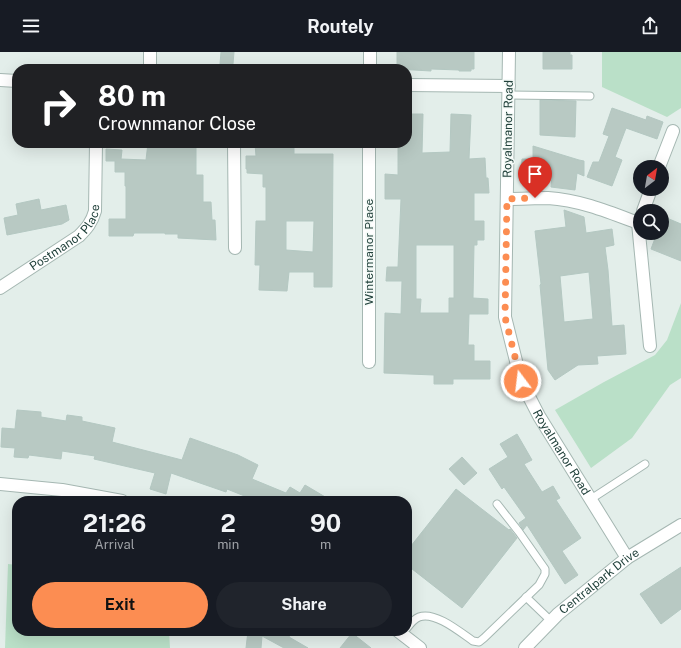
<!DOCTYPE html>
<html lang="en">
<head>
<meta charset="utf-8">
<style>
	:root { --surface:#171b24; --page:#20242c; --text:#f1f3f6; --muted:#9ea1a6; --accent:#fc8d52 }
	body { margin:0; font-family:"Public Sans",sans-serif; background:var(--page); color:var(--text); height:100vh; display:flex; flex-direction:column; font-size:15px; white-space:nowrap }
	* { box-sizing:border-box; margin:0 }
	p { font-size:13px; color:var(--muted) }
	.icon { flex:none; width:22px; height:22px; fill:none; stroke:currentColor; stroke-width:2; stroke-linecap:round; stroke-linejoin:round }
	.map { position:relative; flex:1; overflow:hidden }
	.sheet { position:absolute; left:12px; top:444px; width:400px; height:140px; display:flex; flex-direction:column; background:var(--surface); border-radius:16px; box-shadow:0 4px 16px #0002 }
	.sheet>* { flex:none }
	.top-card { position:absolute; left:12px; top:12px; width:400px; height:84px; border-radius:16px; box-shadow:0 4px 16px #0002; background:#202124; color:#fff; overflow:hidden }
	.needle { width:26px; rotate:31deg }
	.buttons { position:absolute; left:633px; top:108px; display:grid; gap:8px }
	.buttons a { display:grid; place-items:center; width:36px; height:36px; border-radius:50%; background:var(--surface); box-shadow:0 4px 16px #0002; font-size:20px }
	.pin { position:absolute; display:grid; place-items:center; width:34px; height:34px; color:#fff; margin:-41px -17px; border-radius:50% 50% 50% 0; rotate:-45deg; box-shadow:0 0 4px #0007 }
	.pin .icon { rotate:45deg }
	.me { position:absolute; width:44px; margin:-22px; rotate:345deg; stroke-linejoin:round; filter:drop-shadow(0 0 3px #0008) }
	.turn { display:flex; align-items:center; gap:14px; height:84px; padding:0 20px; font-size:18px }
	.turn .icon { width:52px; height:52px; stroke-width:2.5 }
	.turn b { display:block; font-size:28px; line-height:34px }
	.eta { display:flex; justify-content:space-evenly; align-items:center; height:68px; text-align:center }
	.eta b { font-size:24px; font-weight:700; line-height:28px }
	.button { display:flex; gap:8px; margin-top:auto; padding:8px 20px }
	.button a { flex:1; height:46px; border-radius:24px; background:var(--accent); color:#111; font-size:16px; font-weight:700; line-height:46px; text-align:center }
	.button a+a { background:var(--page); color:var(--text) }
	header { display:flex; justify-content:space-between; align-items:center; height:52px; padding:0 20px; background:var(--surface); font-size:18px; font-weight:700 }
	.map>svg:first-child { display:block }
</style>
</head>
<body>
<header><svg class="icon" aria-label="menu" viewBox="0 0 24 24"><path d="M4 6h16M4 12h16M4 18h16"/></svg>Routely<svg class="icon" aria-label="share" viewBox="0 0 24 24"><path d="M12 15V3M7 8l5-5 5 5M5 13v7h14v-7"/></svg></header>
<div class="map">
<svg width="681" height="596" viewBox="0 0 681 596">
	<rect width="100%" height="100%" fill="#e3eeea"/>
	<g fill="#bae0c8">
		<polygon points="602,0 681,0 681,56 667,65 602,35"/>
		<polygon points="681,251 681,326 670,333 632,386 591,416 555,358 604,330 655,303 667,288"/>
		<polygon points="8,512 17,513 17,579 169,579 170,596 5,596"/>
	</g>
	<g fill="#b8c9c3" stroke="#b4c8c2" fill-rule="evenodd">
		<polygon points="221,0 234,0 233,12 220,12"/>
		<polygon points="397,0 474,0 474,17 471,17 471,19 459,19 459,18 431,17 431,19 397,17"/>
		<polygon points="543,0 570,0 570,3 572,3 572,17 543,17"/>
		<polygon points="540,48 576,49 575,85 540,83"/>
		<polygon points="612,56 646,68 647,64 663,70 657,87 626,76 615,105 622,108 612,134 587,125 593,110 599,110 609,84 603,82"/>
		<path d="M407,62H423L422,101L450,100L451,62L471,63L469,107L485,106L486,126H488L489,141H474V169H484V188H477V193H474L473,246L488,247V262H469L468,293H474V309H490V327H453V332H434V323L384,321L385,261L401,262L402,229H386L387,215H398L401,147H385V122L398,123V91H407ZM416,193H454V246H449V261H420L421,247H416Z"/>
		<polygon points="148,91 196,91 196,123 203,123 203,150 211,150 212,168 215,168 216,188 178,186 178,182 165,182 165,181 134,181 133,184 109,184 109,167 126,167 126,134 125,134 125,120 115,120 115,109 106,109 106,97 122,98 121,107 146,108"/>
		<path d="M266,91H294V102H333L332,235H314V220H289L287,239L259,238L260,213H255L256,169H266V135H263V122L247,121V117H246V104H256L255,92ZM286,169H314L313,200L286,198Z"/>
		<polygon points="533,94 579,108 584,109 584,124 577,121 575,138 551,135 552,124 521,123 522,107 533,107"/>
		<polygon points="39,147 41,158 66,153 69,168 62,172 7,183 4,166 18,163 16,152"/>
		<path d="M564,158L584,165L586,181L612,177L614,193L605,195L608,218L612,274L624,273L626,302L597,304L598,312L578,313L555,328L548,318L540,233L541,232L535,179L566,175ZM589,220L593,267L564,270L560,224Z"/>
		<polygon points="662,164 681,172 681,209 651,197 657,181 662,181"/>
		<polygon points="17,358 41,360 41,365 66,369 67,363 82,365 82,369 115,376 112,390 182,408 190,386 238,403 258,413 252,427 286,441 290,435 300,441 305,433 332,449 257,449 227,437 226,440 171,421 166,442 150,437 155,421 94,407 95,404 62,399 61,407 29,403 28,406 14,405 15,396 1,395 2,376 15,377"/>
		<polygon points="517,382 532,408 524,412 542,440 553,434 560,446 556,448 581,486 562,499 578,523 565,532 527,473 523,478 519,471 526,466 504,435 502,437 489,417 508,405 500,392"/>
		<polygon points="462,405 477,421 464,433 449,417"/>
		<polygon points="456,437 509,478 510,477 517,486 462,556 407,513 407,499"/>
		<polygon points="681,515 681,557 661,572 640,542"/>
		<polygon points="248,579 292,579 289,585 308,596 284,596 262,584 261,596 246,596"/>
		<polygon points="352,581 371,596 340,596"/>
	</g>
	<g fill="none" stroke-linecap="round" stroke-linejoin="round">
		<g stroke="#a5b7b2" stroke-width="9">
			<g id="service">
				<polyline points="509,43 590,44"/>
				<polyline points="591,447 645,412"/>
				<polyline points="526,545 551,569"/>
				<path d="M407,576C410,572 414,567 419,565C435,559 460,580 473,589L479,590L484,586L539,533L545,522V517L519,480L497,452"/>
			</g>
		</g>
		<g stroke="#a5b7b2" stroke-width="14">
			<g id="minor">
				<path id="s1" d="M509,0L505,265L521,329L539,364L627,506"/>
				<polyline points="150,17 150,0"/>
				<polyline points="370,17 370,0"/>
				<polyline points="0,28 17,29"/>
				<polyline points="407,33 509,34"/>
				<polyline points="234,91 235,196"/>
				<polyline points="659,115 673,79"/>
				<path d="M507,147C521,147 535,146 548,146C580,148 609,160 638,171"/>
				<polyline points="643,159 651,137"/>
				<polyline points="640,166 638,171 650,294"/>
				<path id="s2" d="M0,236L79,184C87,176 92,170 95,159L96,91"/>
				<polyline points="369,310 369,91"/>
				<path id="s3" d="M525,596L558,562L627,506L681,473"/>
			</g>
		</g>
		<g stroke="#a5b7b2" stroke-width="14">
			<g id="tertiary">
				<polyline points="0,432 62,438 122,449"/>
				<polyline points="398,579 420,596"/>
			</g>
		</g>
		<use href="#service" stroke="#fff" stroke-width="7"/>
		<use href="#minor" stroke="#fff" stroke-width="12"/>
		<use href="#tertiary" stroke="#fff" stroke-width="12"/>
	</g>
	<g fill="none" stroke-linecap="round" stroke-linejoin="round">
		<polyline stroke="#fc8d52" stroke-width="7" stroke-dasharray="0 12.6" points="521,329 505,265 507,147 535,146"/>
	</g>
	<g text-anchor="middle" dominant-baseline="central" stroke-width="3" stroke-linejoin="round" paint-order="stroke">
		<g font-size="12" fill="#21413b" stroke="#f4faf7">
			<text transform="translate(508 77) rotate(-89)">Royalmanor Road</text>
			<text stroke="none"><textPath href="#s2" startOffset="84">Postmanor Place</textPath></text>
			<text transform="translate(369 200) rotate(-90)">Wintermanor Place</text>
			<text stroke="none"><textPath href="#s1" startOffset="413">Royalmanor Road</textPath></text>
			<text stroke="none"><textPath href="#s3" startOffset="100">Centralpark Drive</textPath></text>
		</g>
	</g>
</svg>
<div class="buttons">
<a><svg class="needle" viewBox="-14 -14 28 28"><path d="M0-13l5 13h-10z" fill="#e53935"/><path d="M0 13l5-13h-10z" fill="#9ea1a6"/></svg></a>
<a><svg class="icon" aria-label="search" viewBox="0 0 24 24"><circle cx="10" cy="10" r="6"/><path d="M15 15l6 6"/></svg></a>
</div>
<div class="pin" style="left:535px;top:146px;background:#d93025"><svg class="icon" aria-label="arrive" viewBox="0 0 24 24"><path d="M6 21V4h12l-3 4 3 4H6"/></svg></div>
<svg class="me" style="left:521px;top:329px" viewBox="-20 -20 40 40"><circle r="17" fill="#fc8d52" stroke="#fff" stroke-width="3"/><path d="M0-11L8 9 0 5-8 9z" fill="#fff"/></svg>
<div class="top-card">
<div class="turn"><svg class="icon" aria-label="right" viewBox="0 0 24 24"><path d="M7 20v-9h11M14 6l5 5-5 5"/></svg><div><b>80 m</b>Crownmanor Close</div></div>
</div>
<section class="sheet">
<div class="eta">
<div><b>21:26</b><p>Arrival</p></div>
<div><b>2</b><p>min</p></div>
<div><b>90</b><p>m</p></div>
</div>
<div class="button"><a>Exit</a><a>Share</a></div>
</section>
</div>
</body>
</html>
